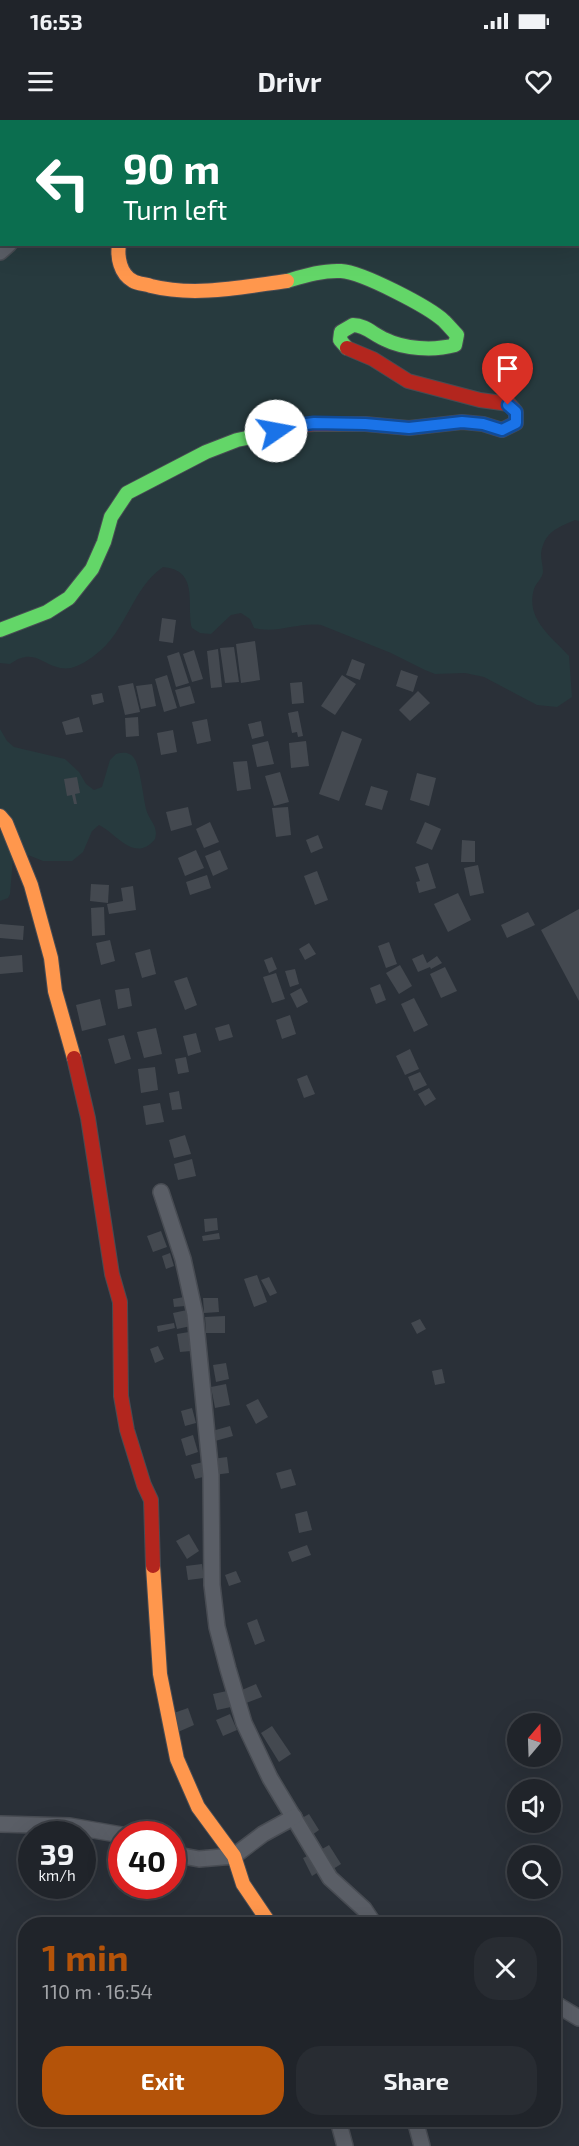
<!DOCTYPE html>
<html lang="en">
<head>
<meta charset="utf-8">
<style>
	:root { --surface:#20242a; --page:#282c32; --text:#f1f3f6; --muted:#a2a4a8; --line:#3d4147; --accent:#b45309 }
	body { margin:0; font-family:"Exo 2",sans-serif; background:var(--page); color:var(--text); height:100vh; display:flex; flex-direction:column; font-size:22px; white-space:nowrap }
	* { box-sizing:border-box; margin:0 }
	p { font-size:20px; color:var(--muted) }
	.icon { flex:none; width:33px; height:33px; fill:none; stroke:currentColor; stroke-width:2; stroke-linecap:round; stroke-linejoin:round }
	.map { position:relative; flex:1; overflow:hidden }
	.panel { position:absolute; left:18px; top:1797px; width:543px; height:210px; display:flex; flex-direction:column; background:var(--surface); border-radius:24px; box-shadow:0 6px 24px #0002,0 0 0 2px var(--line) }
	.panel>* { flex:none }
	.top-card { position:absolute; left:0px; top:0px; width:579px; height:126px; box-shadow:0 6px 24px #0002,0 0 0 2px var(--line); background:#0b6e4f; color:#fff; overflow:hidden }
	.needle { width:39px; rotate:19deg }
	.tools { position:absolute; left:507px; top:1593px; display:grid; gap:12px }
	.tools a { display:grid; place-items:center; width:54px; height:54px; border-radius:50%; background:var(--surface); box-shadow:0 6px 24px #0002,0 0 0 2px var(--line); font-size:30px }
	.speed { position:absolute; left:18px; top:1701px; display:flex; gap:12px; font-size:30px; font-weight:700; text-align:center }
	.speed>* { display:grid; place-content:center; width:78px; height:78px; border-radius:50%; background:var(--surface); box-shadow:0 6px 24px #0002,0 0 0 2px var(--line); line-height:1 }
	.speed small { font-size:15px; font-weight:400 }
	.speed .limit { border:9px solid #d22; background:#fff; color:#111 }
	.pin { position:absolute; display:grid; place-items:center; width:51px; height:51px; color:#fff; margin:-62px -26px; border-radius:50% 50% 50% 0; rotate:-45deg; box-shadow:0 0 6px #0007 }
	.pin .icon { rotate:45deg }
	.me { position:absolute; width:66px; margin:-33px; rotate:78deg; stroke-linejoin:round; filter:drop-shadow(0 0 4px #0008) }
	.turn { display:flex; align-items:center; gap:21px; height:126px; padding:0 24px; font-size:27px }
	.turn .icon { width:78px; height:78px; stroke-width:2.5 }
	.turn b { display:block; font-size:42px; line-height:51px }
	.round { display:grid; place-items:center; flex:none; width:63px; height:63px; border-radius:24px; background:var(--page) }
	.overview { display:flex; align-items:center; justify-content:space-between; height:102px; padding:0 24px }
	h1 { font-size:36px; font-weight:700; line-height:45px; color:var(--accent) }
	.action { display:flex; gap:12px; margin-top:auto; padding:12px 24px }
	.action a { flex:1; height:69px; border-radius:24px; background:var(--accent); color:#fff; font-size:24px; font-weight:700; line-height:69px; text-align:center }
	.action a+a { background:var(--page); color:var(--text) }
	.status { display:flex; justify-content:space-between; align-items:center; height:42px; padding:0 30px; background:var(--surface); direction:ltr }
	.status svg { height:16px; fill:currentColor }
	header { display:flex; justify-content:space-between; align-items:center; height:78px; padding:0 24px; background:var(--surface); font-size:27px; font-weight:700 }
	.map>svg:first-child { display:block }
</style>
</head>
<body>
<div class="status"><b>16:53</b><svg viewBox="0 0 49 12"><path d="M0 12V9h3v3zM5 12V6h3v6zM10 12V3h3v9zM15 12V0h3v12zM26 1h20v11H26zM47 4h2v5h-2z"/></svg></div>
<header><svg class="icon" aria-label="menu" viewBox="0 0 24 24"><path d="M4 6h16M4 12h16M4 18h16"/></svg>Drivr<svg class="icon" aria-label="heart" viewBox="0 0 24 24"><path d="M12 20l-8-8c-3-5 5-10 8-4 3-6 11-1 8 4z"/></svg></header>
<div class="map">
<svg width="579" height="2026" viewBox="0 0 579 2026">
	<rect width="100%" height="100%" fill="#2a3038"/>
	<g fill="#273a3e">
		<path d="M0,0H495V1L2,2V124H578V85L579,86V401L575,400C557,408 544,412 541,434C541,440 543,446 543,452C542,459 536,463 534,469C525,499 552,517 569,536L572,577L557,587L537,585L484,557L465,553L435,554L425,550L391,533L321,505C298,502 277,514 254,508L250,499L241,493L231,495L211,514L200,513L192,508C186,486 200,450 163,447C132,468 126,513 95,535C89,540 79,546 71,548C45,552 37,524 10,544L0,543Z"/>
		<path d="M0,609L7,621L14,627L65,639L79,652L86,664L94,670L102,667L110,640L116,634C123,632 130,632 134,638C140,646 143,676 146,689C149,701 159,706 155,719C135,744 116,713 99,705L92,711L83,732L72,741H43L28,735L13,738L10,774L8,778L0,781Z"/>
	</g>
	<g fill="#444950">
		<polygon points="162,498 176,500 173,523 159,521"/>
		<polygon points="255,521 260,560 241,563 236,524"/>
		<polygon points="234,527 239,562 225,563 220,528"/>
		<polygon points="218,529 222,567 211,568 207,531"/>
		<polygon points="194,530 203,559 192,562 183,534"/>
		<polygon points="179,532 189,563 176,567 167,536"/>
		<polygon points="352,539 365,544 360,560 346,555"/>
		<polygon points="401,550 418,556 413,572 396,566"/>
		<polygon points="167,555 177,588 164,592 155,559"/>
		<polygon points="342,555 356,564 335,595 321,586"/>
		<polygon points="302,562 304,583 292,584 290,563"/>
		<polygon points="133,563 140,592 125,595 118,566"/>
		<polygon points="152,564 156,586 141,589 136,566"/>
		<polygon points="190,566 195,583 180,587 175,570"/>
		<polygon points="418,571 430,583 410,601 399,590"/>
		<polygon points="102,573 104,582 93,585 91,575"/>
		<polygon points="298,591 303,616 298,617 297,612 292,613 288,593"/>
		<polygon points="79,597 83,612 66,615 62,602"/>
		<polygon points="138,597 139,616 126,617 125,598"/>
		<polygon points="207,599 211,621 197,624 192,602"/>
		<polygon points="261,601 264,616 252,619 248,604"/>
		<polygon points="173,610 177,632 161,635 157,613"/>
		<polygon points="342,611 362,619 339,681 319,674"/>
		<polygon points="268,621 274,644 257,647 252,625"/>
		<polygon points="306,621 309,646 291,648 289,623"/>
		<polygon points="247,641 251,669 237,671 233,642"/>
		<polygon points="280,652 289,682 274,686 265,656"/>
		<polygon points="417,653 436,658 429,686 410,680"/>
		<polygon points="77,657 80,673 75,674 77,684 74,684 72,675 67,676 64,659"/>
		<polygon points="371,666 388,671 382,690 365,685"/>
		<polygon points="188,687 192,705 171,711 166,692"/>
		<polygon points="288,687 291,715 276,717 272,688"/>
		<polygon points="210,702 219,722 204,728 196,709"/>
		<polygon points="425,702 441,709 432,730 416,723"/>
		<polygon points="318,715 323,728 311,733 306,720"/>
		<polygon points="462,720 475,721 475,742 461,742"/>
		<polygon points="196,730 204,748 185,756 178,738"/>
		<polygon points="220,730 228,749 213,756 205,736"/>
		<polygon points="428,743 436,768 419,773 416,762 420,761 415,747"/>
		<polygon points="478,745 484,773 470,776 464,748"/>
		<polygon points="317,751 328,780 315,785 304,756"/>
		<polygon points="207,755 211,768 190,775 186,762"/>
		<polygon points="91,764 109,765 108,783 90,781"/>
		<polygon points="133,766 136,790 109,794 107,784 123,781 121,768"/>
		<polygon points="458,773 471,800 448,812 434,784"/>
		<polygon points="104,787 105,815 92,816 91,788"/>
		<polygon points="579,789 579,881 541,810"/>
		<polygon points="528,792 535,805 507,818 501,805"/>
		<polygon points="0,804 24,806 23,820 0,818"/>
		<polygon points="110,820 115,841 101,845 96,823"/>
		<polygon points="389,822 397,844 386,848 378,826"/>
		<polygon points="309,823 316,834 305,840 299,829"/>
		<polygon points="150,829 156,854 142,858 135,833"/>
		<polygon points="423,834 427,843 437,836 442,843 431,849 430,847 418,852 412,839"/>
		<polygon points="22,835 23,852 0,854 0,837"/>
		<polygon points="272,837 277,849 269,853 264,840"/>
		<polygon points="400,845 412,866 399,874 386,853"/>
		<polygon points="445,847 457,871 441,878 430,854"/>
		<polygon points="295,849 299,864 290,867 285,851"/>
		<polygon points="276,853 285,879 272,883 263,857"/>
		<polygon points="187,857 197,885 185,890 174,861"/>
		<polygon points="380,864 386,880 376,884 370,868"/>
		<polygon points="129,868 132,886 118,889 115,870"/>
		<polygon points="301,868 308,882 297,888 290,874"/>
		<polygon points="414,878 428,905 414,912 401,884"/>
		<polygon points="100,879 106,905 82,911 76,885"/>
		<polygon points="290,895 296,914 282,919 276,900"/>
		<polygon points="229,904 233,917 219,921 215,908"/>
		<polygon points="156,908 162,934 144,938 137,912"/>
		<polygon points="196,913 201,932 188,936 183,916"/>
		<polygon points="124,915 131,939 115,944 108,919"/>
		<polygon points="410,929 419,949 405,955 396,936"/>
		<polygon points="186,937 189,952 178,954 175,939"/>
		<polygon points="155,947 158,970 141,973 138,949"/>
		<polygon points="420,952 427,965 414,971 408,957"/>
		<polygon points="307,955 315,974 304,978 297,959"/>
		<polygon points="429,968 436,979 425,986 418,974"/>
		<polygon points="179,971 182,989 172,990 169,973"/>
		<polygon points="160,983 164,1002 146,1005 143,986"/>
		<polygon points="185,1015 191,1034 174,1038 169,1020"/>
		<polygon points="192,1039 196,1056 178,1060 174,1044"/>
		<polygon points="217,1098 218,1110 205,1112 204,1099"/>
		<polygon points="161,1111 167,1127 153,1132 147,1116"/>
		<polygon points="219,1113 220,1119 203,1121 202,1116"/>
		<polygon points="170,1133 174,1146 166,1149 162,1136"/>
		<polygon points="257,1155 267,1182 254,1187 244,1159"/>
		<polygon points="269,1157 277,1173 270,1176 261,1160"/>
		<polygon points="184,1177 185,1186 174,1187 173,1179"/>
		<polygon points="203,1178 218,1178 219,1192 204,1193"/>
		<polygon points="187,1190 191,1206 177,1209 173,1193"/>
		<polygon points="225,1196 225,1213 206,1213 205,1197"/>
		<polygon points="420,1199 426,1209 417,1214 411,1203"/>
		<polygon points="174,1203 175,1208 158,1212 157,1206"/>
		<polygon points="189,1212 191,1231 180,1232 177,1214"/>
		<polygon points="158,1226 164,1239 155,1243 150,1229"/>
		<polygon points="226,1243 229,1259 216,1262 213,1245"/>
		<polygon points="442,1249 445,1263 435,1265 432,1251"/>
		<polygon points="226,1264 230,1285 215,1288 211,1267"/>
		<polygon points="258,1279 268,1297 256,1304 246,1285"/>
		<polygon points="192,1288 196,1303 185,1306 181,1291"/>
		<polygon points="230,1306 233,1316 215,1321 212,1311"/>
		<polygon points="193,1315 198,1332 186,1336 181,1319"/>
		<polygon points="227,1337 229,1353 214,1355 212,1339"/>
		<polygon points="203,1342 207,1356 195,1359 191,1345"/>
		<polygon points="291,1349 296,1365 281,1369 276,1353"/>
		<polygon points="307,1391 312,1410 299,1413 295,1394"/>
		<polygon points="189,1414 199,1431 187,1439 176,1421"/>
		<polygon points="307,1425 311,1435 292,1442 288,1432"/>
		<polygon points="202,1444 204,1458 188,1460 186,1446"/>
		<polygon points="236,1451 241,1462 229,1466 225,1455"/>
		<polygon points="257,1499 265,1521 255,1525 247,1503"/>
		<polygon points="256,1564 262,1577 241,1585 235,1573"/>
		<polygon points="227,1571 231,1587 217,1590 213,1574"/>
		<polygon points="188,1588 194,1605 178,1612 171,1594"/>
		<polygon points="230,1594 237,1610 223,1616 216,1600"/>
		<polygon points="272,1606 291,1634 279,1642 261,1613"/>
		<polygon points="309,1694 319,1710 312,1715 302,1698"/>
		<polygon points="329,1725 341,1744 330,1751 317,1732"/>
		<polygon points="312,1734 320,1751 312,1756 303,1738"/>
	</g>
	<g fill="none" stroke-linecap="round" stroke-linejoin="round">
		<g stroke="#484c53" stroke-width="18">
			<g id="street">
				<polyline points="0,132 9,124"/>
				<polyline points="161,1072 183,1139 195,1194 211,1355 212,1465 217,1507 228,1549 244,1603 270,1658 330,1758 364,1789 374,1804"/>
				<polyline points="0,1704 70,1706 122,1715"/>
				<polyline points="172,1734 199,1739 234,1736 263,1714 294,1697"/>
				<polyline points="554,1883 579,1898"/>
				<polyline points="338,2000 345,2026"/>
				<polyline points="415,2000 422,2026"/>
			</g>
		</g>
		<g stroke="#484c53" stroke-width="16">
			<g id="fast">
				<path d="M287,161C304,156 323,150 341,151C362,152 429,187 444,201C449,206 453,211 457,215L455,225C433,231 404,229 384,219C373,214 365,205 353,205L341,212L340,220L347,228"/>
				<polyline points="0,510 47,492 69,478 92,449 104,422 111,397 127,373 206,332 237,320 271,313"/>
			</g>
		</g>
		<g stroke="#484c53" stroke-width="16">
			<g id="slow">
				<path d="M119,124C117,137 120,154 133,161C138,164 146,164 151,166C195,177 242,167 287,161"/>
				<polyline points="0,696 6,703 31,765 51,838 55,871 74,938"/>
				<polyline points="153,1446 160,1554 177,1639 198,1687 234,1736 243,1764 270,1804"/>
			</g>
		</g>
		<g stroke="#484c53" stroke-width="16">
			<g id="jam">
				<polyline points="271,313 290,306 314,304 365,304 409,308 462,302 483,304 502,310 516,303 516,292 509,284 480,280 408,261 373,239 347,228"/>
				<polyline points="74,938 88,998 112,1154 120,1182 121,1276 127,1310 144,1365 151,1380 153,1446"/>
			</g>
		</g>
		<use href="#street" stroke="#5a5e66" stroke-width="15"/>
		<use href="#fast" stroke="#63d668" stroke-width="14"/>
		<use href="#slow" stroke="#ff974d" stroke-width="14"/>
		<use href="#jam" stroke="#b3261e" stroke-width="14"/>
	</g>
	<g fill="none" stroke-linecap="round" stroke-linejoin="round">
		<g stroke="#114b97" stroke-width="15">
			<polyline id="route" points="276,311 290,306 314,303 365,304 409,308 462,302 483,304 502,310 516,303 516,292 508,285"/>
		</g>
		<use href="#route" stroke="#1a73e8" stroke-width="10"/>
	</g>
</svg>
<div class="tools">
<a><svg class="needle" viewBox="-14 -14 28 28"><path d="M0-13l5 13h-10z" fill="#e53935"/><path d="M0 13l5-13h-10z" fill="#a2a4a8"/></svg></a>
<a><svg class="icon" aria-label="sound" viewBox="0 0 24 24"><path d="M4 9h4l5-4v14l-5-4H4zM17 9q2 3 0 6"/></svg></a>
<a><svg class="icon" aria-label="search" viewBox="0 0 24 24"><circle cx="10" cy="10" r="6"/><path d="M15 15l6 6"/></svg></a>
</div>
<div class="speed"><div>39<small>km/h</small></div><div class="limit">40</div></div>
<div class="pin" style="left:508px;top:285px;background:#d93025"><svg class="icon" aria-label="arrive" viewBox="0 0 24 24"><path d="M6 21V4h12l-3 4 3 4H6"/></svg></div>
<svg class="me" style="left:276px;top:311px" viewBox="-20 -20 40 40"><circle r="19" fill="#fff"/><path d="M0-13L10 11 0 6-10 11z" fill="#1a73e8"/></svg>
<div class="top-card">
<div class="turn"><svg class="icon" aria-label="left" viewBox="0 0 24 24"><path d="M17 20v-9H6M10 6l-5 5 5 5"/></svg><div><b>90 m</b>Turn left</div></div>
</div>
<section class="panel">
<div class="overview"><div><h1>1 min</h1><p>110 m · 16:54</p></div><a class="round"><svg class="icon" aria-label="close" viewBox="0 0 24 24"><path d="M6 6l12 12M18 6L6 18"/></svg></a></div>
<div class="action"><a>Exit</a><a>Share</a></div>
</section>
</div>
</body>
</html>
